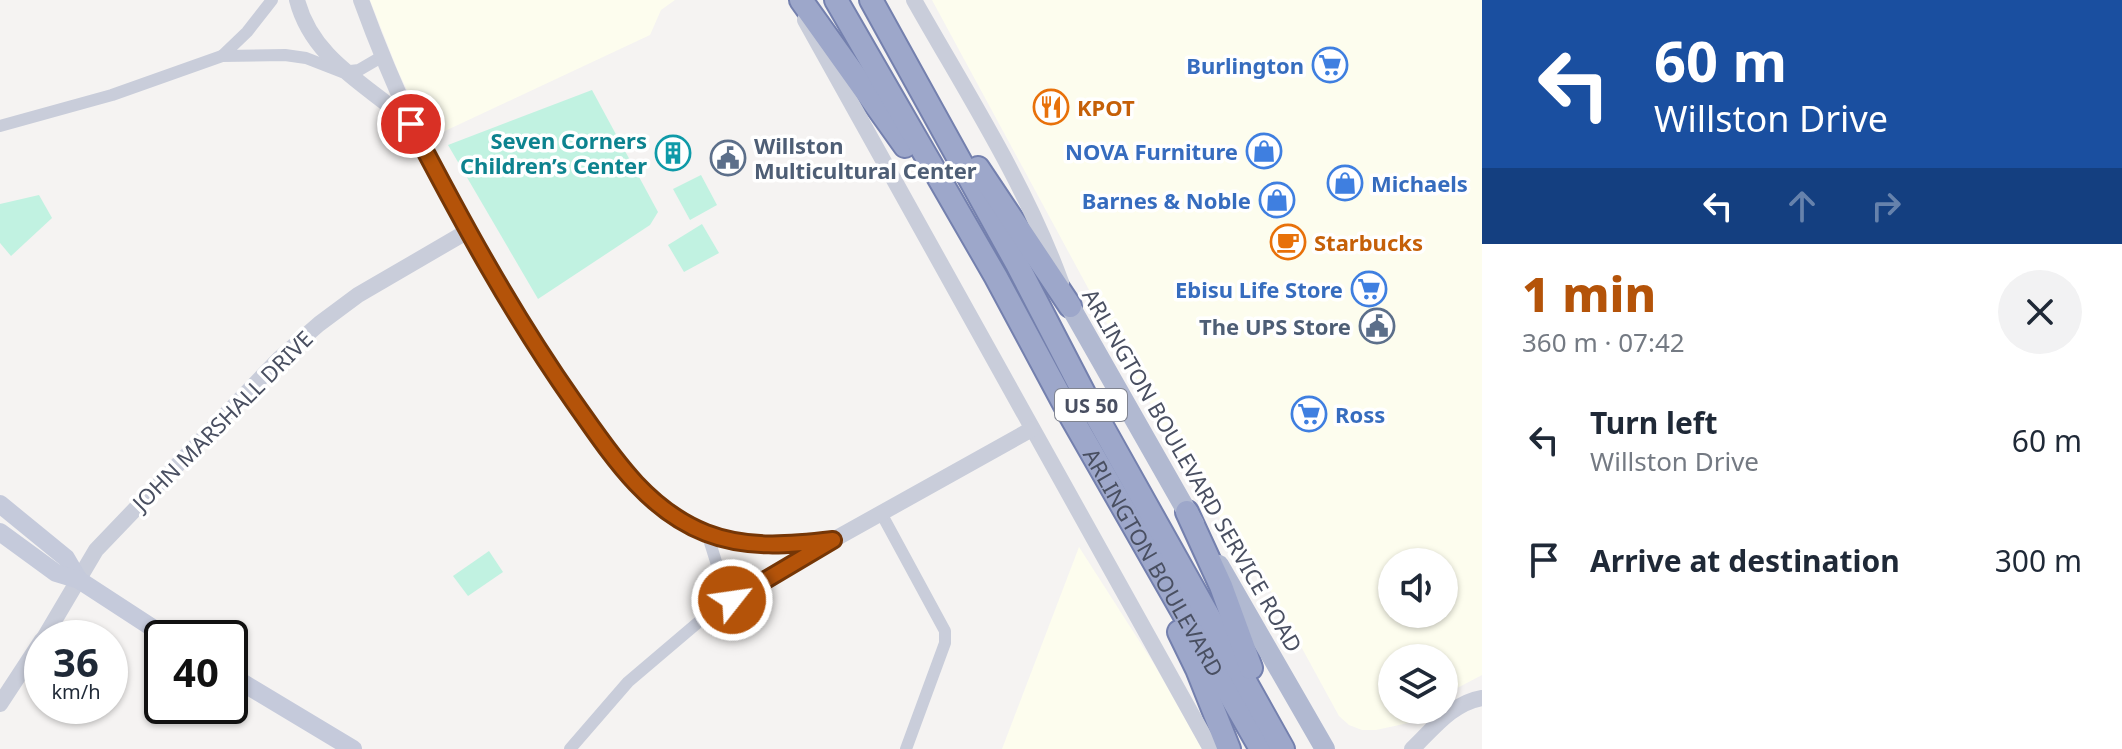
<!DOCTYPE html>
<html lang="en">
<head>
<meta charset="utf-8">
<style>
	:root { --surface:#fff; --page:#f2f2f3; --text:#1f2937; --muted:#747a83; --accent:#b45309 }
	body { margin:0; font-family:"Noto Sans",sans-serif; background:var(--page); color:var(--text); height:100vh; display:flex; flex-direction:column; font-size:30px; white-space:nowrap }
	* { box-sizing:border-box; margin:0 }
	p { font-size:26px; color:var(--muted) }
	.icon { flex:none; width:44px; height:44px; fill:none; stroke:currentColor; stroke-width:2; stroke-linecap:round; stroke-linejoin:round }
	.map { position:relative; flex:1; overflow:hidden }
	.drawer { display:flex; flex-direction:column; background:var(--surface); width:640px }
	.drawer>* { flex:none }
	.top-card { background:#1a4fa0; color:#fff; overflow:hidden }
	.controls { position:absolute; left:1378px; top:548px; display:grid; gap:16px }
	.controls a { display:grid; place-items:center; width:80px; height:80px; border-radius:50%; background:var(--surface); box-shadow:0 2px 6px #0004; font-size:40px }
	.speed { position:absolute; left:24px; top:620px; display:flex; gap:16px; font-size:40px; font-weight:700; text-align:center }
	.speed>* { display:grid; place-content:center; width:104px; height:104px; border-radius:50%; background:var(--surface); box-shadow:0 2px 6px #0004; line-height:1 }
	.speed small { font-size:20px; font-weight:400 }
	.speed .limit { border:4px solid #111; border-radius:12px; background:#fff; color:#111 }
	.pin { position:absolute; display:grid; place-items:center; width:68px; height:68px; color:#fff; margin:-34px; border:4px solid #fff; border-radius:50%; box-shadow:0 2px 8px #0007 }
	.me { position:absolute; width:88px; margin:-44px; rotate:60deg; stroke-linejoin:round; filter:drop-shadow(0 0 6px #0008) }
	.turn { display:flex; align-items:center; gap:28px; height:168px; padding:0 40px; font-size:36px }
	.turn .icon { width:104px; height:104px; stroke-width:2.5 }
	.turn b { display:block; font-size:56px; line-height:68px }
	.lanes { display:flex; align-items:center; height:76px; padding:0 40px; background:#0003; justify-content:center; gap:40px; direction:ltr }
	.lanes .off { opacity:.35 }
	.round { display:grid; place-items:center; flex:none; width:84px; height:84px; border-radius:42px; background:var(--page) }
	.overview { display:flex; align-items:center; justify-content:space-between; height:136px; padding:0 40px }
	h1 { font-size:48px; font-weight:800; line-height:60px; color:var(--accent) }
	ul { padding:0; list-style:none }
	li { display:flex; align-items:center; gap:24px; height:120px; padding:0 40px }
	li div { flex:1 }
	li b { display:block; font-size:30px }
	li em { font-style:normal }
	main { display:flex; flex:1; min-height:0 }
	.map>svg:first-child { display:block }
</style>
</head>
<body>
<main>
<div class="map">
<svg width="1482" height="749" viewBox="0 0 1482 749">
	<rect width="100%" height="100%" fill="#f5f3f2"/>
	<g fill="#fdfdee" fill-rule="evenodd">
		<polygon points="370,0 675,0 661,10 650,35 430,138 398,71"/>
		<path d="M932,0H1482V675L1444,695V658H1392V710H1424L1419,717L1413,722L1376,730H1362L1349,725L1339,716L1262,575L1233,530L1205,504ZM1444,562V614H1392V562Z"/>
		<polygon points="1079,547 1154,664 1202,749 1002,749"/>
	</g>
	<g fill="#c1f2e1">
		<polygon points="592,90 658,212 650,225 538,299 448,145"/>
		<polygon points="701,175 717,205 690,220 673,189"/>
		<polygon points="39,195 52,218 11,256 0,243 0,204"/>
		<polygon points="702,224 719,253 684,272 668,245"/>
		<polygon points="489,551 503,572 468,596 453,576"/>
	</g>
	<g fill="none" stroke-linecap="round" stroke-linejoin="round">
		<g stroke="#7480ae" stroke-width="26">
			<g id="trunk">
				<polyline points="801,0 905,146"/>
				<path id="s1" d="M836,0L996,277L1069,413L1261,749"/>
				<polyline points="871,0 1017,264 1088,401 1283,749"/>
				<polyline points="978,168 1070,306"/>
				<polyline points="1187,512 1221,586 1251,668"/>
				<polyline points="1179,632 1197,669 1229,749"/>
			</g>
		</g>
		<g stroke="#c9cdda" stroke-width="12">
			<polyline points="222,56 247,32 272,0"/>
			<polyline points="0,126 112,95 222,56 285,55 306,58 342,72 359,70 383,56"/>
			<polyline points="881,513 945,631 945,643 906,749"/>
			<polyline points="570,749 628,682 708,614 718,568 707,533"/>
		</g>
		<g stroke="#c9cdda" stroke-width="16">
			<path d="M297,0C312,58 364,83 407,120"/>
			<path d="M361,0C413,143 487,278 574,403C596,433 617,468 645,494C662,508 681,521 701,530C742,550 789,545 833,540"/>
			<path d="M914,0C966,92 1025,183 1061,282"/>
			<polyline points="805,20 1211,749"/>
			<polyline points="708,614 833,540 1032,429"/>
			<polyline points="44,638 96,550 279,359 319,324 358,295 468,231"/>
			<polyline points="0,704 42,640"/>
			<path d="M1412,749C1433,729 1452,703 1482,698"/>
		</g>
		<g stroke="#c5cadb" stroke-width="18">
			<polyline points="0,504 66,558 79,580"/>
			<polyline points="0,532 56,573 79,580 168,638"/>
			<polyline points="230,675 353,749"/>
		</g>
		<g stroke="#b1b9d1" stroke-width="20">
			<polyline points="1070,306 1194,524"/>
			<polyline points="1219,565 1325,749"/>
		</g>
		<use href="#trunk" stroke="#9da7ca" stroke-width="22"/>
	</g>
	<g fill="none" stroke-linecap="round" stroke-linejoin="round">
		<g stroke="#753606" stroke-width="20">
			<path id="route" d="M411,124C461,220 512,314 574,402C610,453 645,509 706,533C747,549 790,545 833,540L732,600"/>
		</g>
		<use href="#route" stroke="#b45309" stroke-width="14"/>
	</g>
	<defs>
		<g id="supermarket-ring" transform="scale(1.8)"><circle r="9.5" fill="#fff" stroke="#3f7fe0" stroke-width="1.5"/><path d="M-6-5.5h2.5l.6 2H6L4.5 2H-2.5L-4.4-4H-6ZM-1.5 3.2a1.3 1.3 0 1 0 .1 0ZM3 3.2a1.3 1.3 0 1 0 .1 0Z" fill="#3f7fe0"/></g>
		<g id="restaurant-ring" transform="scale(1.8)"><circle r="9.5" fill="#fff" stroke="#e8710a" stroke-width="1.5"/><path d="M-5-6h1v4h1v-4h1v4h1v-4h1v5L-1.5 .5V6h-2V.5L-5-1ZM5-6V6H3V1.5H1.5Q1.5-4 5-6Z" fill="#e8710a"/></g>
		<g id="shop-ring" transform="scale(1.8)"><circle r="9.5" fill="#fff" stroke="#3f7fe0" stroke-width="1.5"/><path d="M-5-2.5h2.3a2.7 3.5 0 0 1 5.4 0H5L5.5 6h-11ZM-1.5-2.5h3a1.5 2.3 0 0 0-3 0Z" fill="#3f7fe0"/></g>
		<g id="building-ring" transform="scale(1.8)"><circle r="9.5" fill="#fff" stroke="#0f9aa8" stroke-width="1.5"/><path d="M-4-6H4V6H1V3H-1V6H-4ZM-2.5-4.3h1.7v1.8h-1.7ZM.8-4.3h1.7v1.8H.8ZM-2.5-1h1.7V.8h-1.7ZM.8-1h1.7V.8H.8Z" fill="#0f9aa8"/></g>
		<g id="civic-ring" transform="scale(1.8)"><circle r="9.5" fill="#fff" stroke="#5c6f8a" stroke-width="1.5"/><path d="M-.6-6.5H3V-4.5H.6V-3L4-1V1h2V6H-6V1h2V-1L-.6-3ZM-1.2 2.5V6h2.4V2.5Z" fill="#5c6f8a"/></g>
		<g id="cafe-ring" transform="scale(1.8)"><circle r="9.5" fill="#fff" stroke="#e8710a" stroke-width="1.5"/><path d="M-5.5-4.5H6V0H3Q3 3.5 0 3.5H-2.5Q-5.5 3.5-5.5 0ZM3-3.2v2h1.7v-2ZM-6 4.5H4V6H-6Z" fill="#e8710a"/></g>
	</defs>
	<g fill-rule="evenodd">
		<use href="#supermarket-ring" x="1330" y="65"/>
		<use href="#restaurant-ring" x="1051" y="107"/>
		<use href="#shop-ring" x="1264" y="151"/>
		<use href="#building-ring" x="673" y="153"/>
		<use href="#civic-ring" x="728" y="158"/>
		<use href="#shop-ring" x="1345" y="183"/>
		<use href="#shop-ring" x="1277" y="200"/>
		<use href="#cafe-ring" x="1288" y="242"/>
		<use href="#supermarket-ring" x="1369" y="289"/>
		<use href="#civic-ring" x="1377" y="326"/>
		<use href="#supermarket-ring" x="1309" y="414"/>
	</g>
	<g text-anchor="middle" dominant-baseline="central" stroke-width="7" stroke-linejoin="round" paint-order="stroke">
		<rect fill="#fff" stroke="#808490" stroke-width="2" x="1055" y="389" width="72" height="32" rx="6"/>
		<g font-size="20" font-weight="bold" fill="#494f61">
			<text x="1091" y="405">US 50</text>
		</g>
		<g font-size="22" font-weight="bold" fill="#366cbe" stroke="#fff" text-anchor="end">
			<text x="1304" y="65">Burlington</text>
			<text x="1238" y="151">NOVA Furniture</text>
			<text x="1371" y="183" text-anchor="start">Michaels</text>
			<text x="1251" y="200">Barnes &amp; Noble</text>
			<text x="1343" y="289">Ebisu Life Store</text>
			<text x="1335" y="414" text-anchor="start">Ross</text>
		</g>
		<g font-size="22" font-weight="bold" fill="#c56008" stroke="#fff" text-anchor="start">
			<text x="1077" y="107">KPOT</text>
			<text x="1314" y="242">Starbucks</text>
		</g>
		<g font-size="22" font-weight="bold" fill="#0d838f" stroke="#fff" text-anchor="end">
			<text x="647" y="140">Seven Corners<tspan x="647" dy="25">Children’s Center</tspan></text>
		</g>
		<g font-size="22" font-weight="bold" fill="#4e5e75" stroke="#fff" text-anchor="start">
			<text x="754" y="145">Willston<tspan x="754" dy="25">Multicultural Center</tspan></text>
			<text x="1351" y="326" text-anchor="end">The UPS Store</text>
		</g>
		<g font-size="22" fill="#494f61" stroke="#fff">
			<text transform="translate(222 420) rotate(-45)">JOHN MARSHALL DRIVE</text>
			<text transform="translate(1193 470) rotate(60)">ARLINGTON BOULEVARD SERVICE ROAD</text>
			<text stroke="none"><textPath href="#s1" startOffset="646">ARLINGTON BOULEVARD</textPath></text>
		</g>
	</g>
</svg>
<div class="controls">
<a><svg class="icon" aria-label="sound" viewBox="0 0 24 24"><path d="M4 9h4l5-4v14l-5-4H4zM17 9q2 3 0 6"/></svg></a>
<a><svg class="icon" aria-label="layers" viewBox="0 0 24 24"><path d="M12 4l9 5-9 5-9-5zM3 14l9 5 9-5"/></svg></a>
</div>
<div class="speed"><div>36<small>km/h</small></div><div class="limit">40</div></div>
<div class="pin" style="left:411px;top:124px;background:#d93025"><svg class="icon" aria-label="arrive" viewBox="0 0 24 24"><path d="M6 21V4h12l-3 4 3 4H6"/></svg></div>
<svg class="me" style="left:732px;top:600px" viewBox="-20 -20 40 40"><circle r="17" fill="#b45309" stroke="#fff" stroke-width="3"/><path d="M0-11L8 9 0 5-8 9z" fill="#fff"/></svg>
</div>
<section class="drawer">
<div class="top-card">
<div class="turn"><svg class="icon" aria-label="left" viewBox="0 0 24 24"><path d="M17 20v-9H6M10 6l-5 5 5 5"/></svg><div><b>60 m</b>Willston Drive</div></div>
<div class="lanes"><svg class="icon" aria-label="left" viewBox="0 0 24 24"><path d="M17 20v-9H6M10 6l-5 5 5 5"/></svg><svg class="icon off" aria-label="ahead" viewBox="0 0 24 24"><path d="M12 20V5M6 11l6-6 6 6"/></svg><svg class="icon off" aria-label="right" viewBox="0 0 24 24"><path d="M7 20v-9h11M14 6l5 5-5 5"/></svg></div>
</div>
<div class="overview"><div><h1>1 min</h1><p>360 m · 07:42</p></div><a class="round"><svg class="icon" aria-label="close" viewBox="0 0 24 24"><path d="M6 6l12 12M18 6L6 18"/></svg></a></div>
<ul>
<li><svg class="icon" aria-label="left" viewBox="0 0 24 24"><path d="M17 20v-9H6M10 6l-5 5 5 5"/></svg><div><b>Turn left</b><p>Willston Drive</p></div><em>60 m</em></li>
<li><svg class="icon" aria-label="arrive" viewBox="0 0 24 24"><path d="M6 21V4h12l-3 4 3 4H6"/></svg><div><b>Arrive at destination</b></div><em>300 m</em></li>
</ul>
</section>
</main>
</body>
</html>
